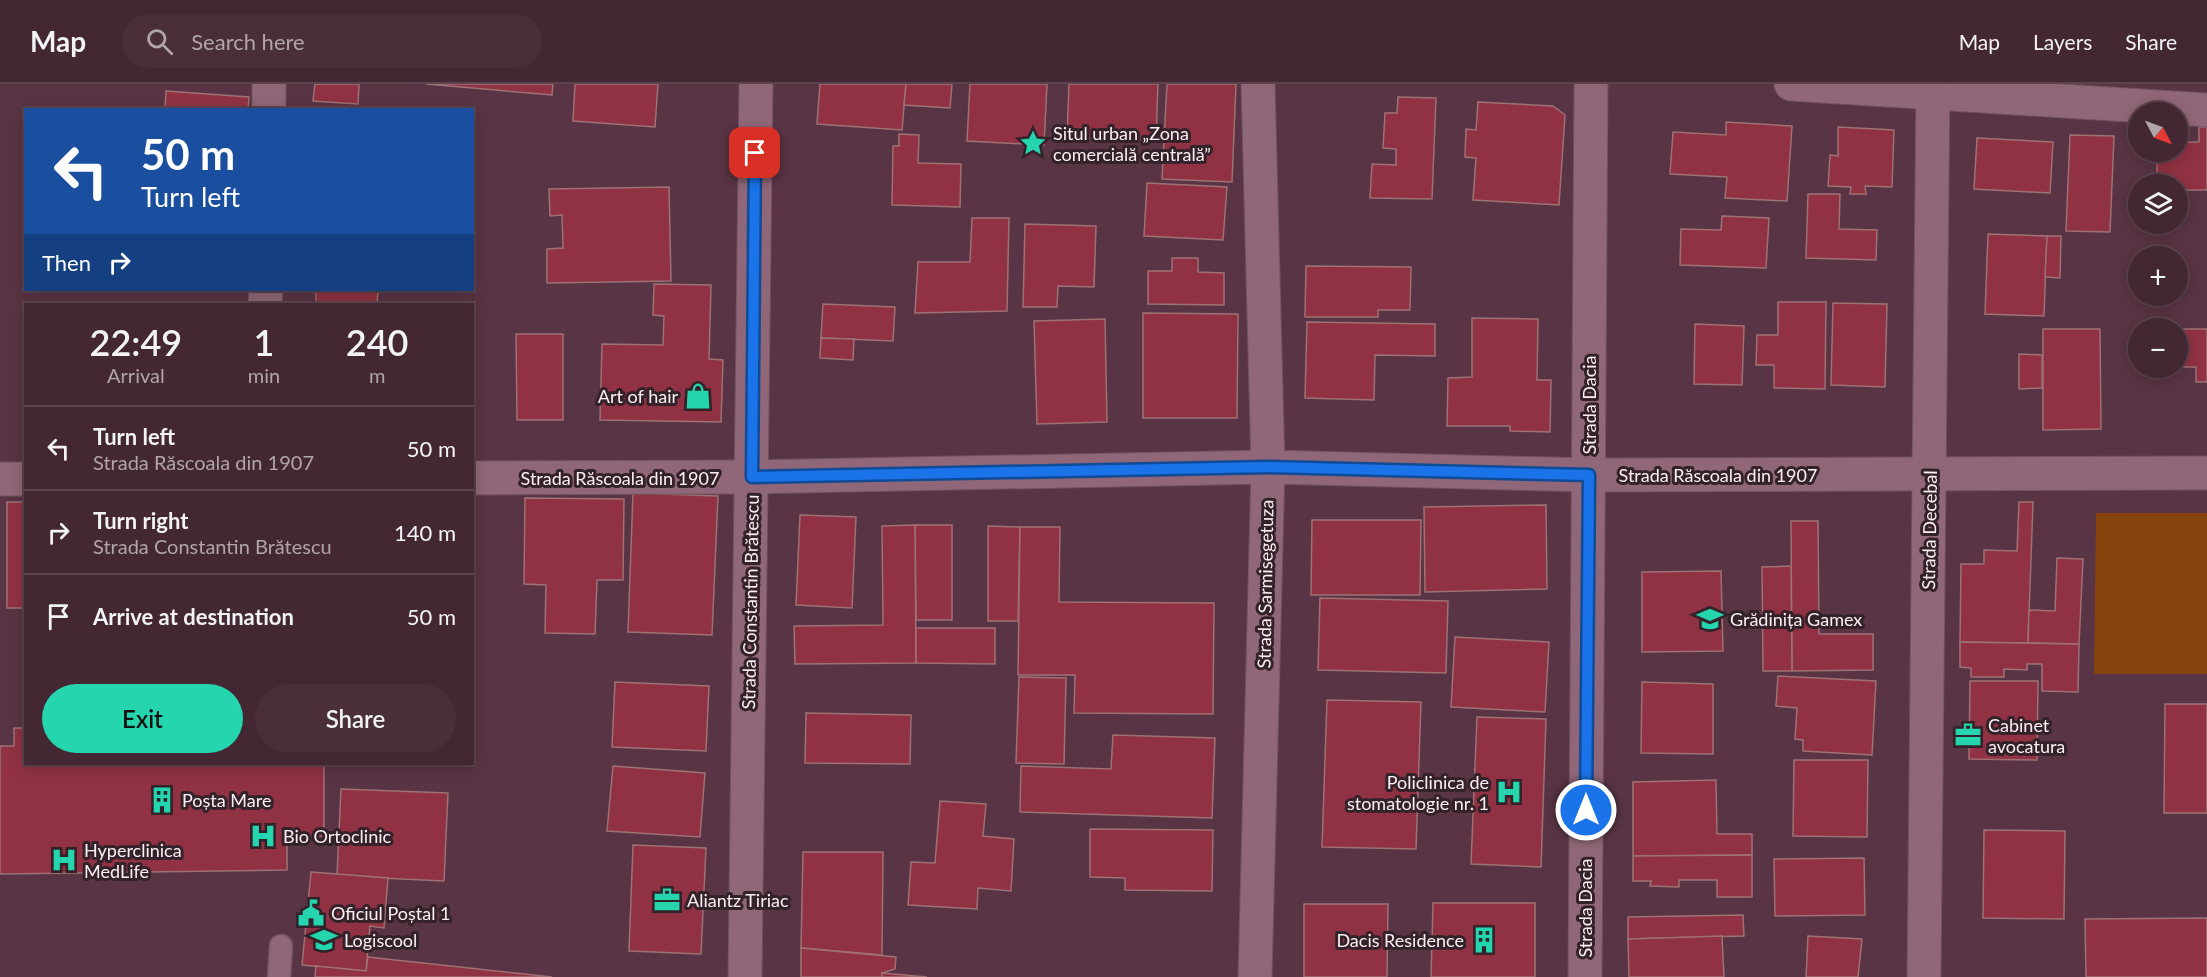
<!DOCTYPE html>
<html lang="en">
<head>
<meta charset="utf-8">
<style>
	:root { --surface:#432733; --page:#4a2f3b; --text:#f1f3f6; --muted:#afa5ac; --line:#5b444e; --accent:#25d5ae }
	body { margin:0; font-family:Lato,sans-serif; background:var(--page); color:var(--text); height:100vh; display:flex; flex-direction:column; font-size:22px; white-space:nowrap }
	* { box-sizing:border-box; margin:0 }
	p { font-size:20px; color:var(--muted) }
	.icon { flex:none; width:33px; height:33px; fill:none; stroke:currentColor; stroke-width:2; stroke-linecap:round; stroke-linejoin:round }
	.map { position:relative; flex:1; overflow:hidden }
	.panel { position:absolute; left:24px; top:219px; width:450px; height:462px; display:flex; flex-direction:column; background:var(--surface); border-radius:0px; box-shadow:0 3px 15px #0003,0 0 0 2px var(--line) }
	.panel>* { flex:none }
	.hud { position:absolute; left:24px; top:24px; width:450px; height:183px; border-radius:0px; box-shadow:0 3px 15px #0003,0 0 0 2px var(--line); background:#1a4fa0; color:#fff; overflow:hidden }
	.needle { width:39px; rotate:131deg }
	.tools { position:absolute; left:2128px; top:18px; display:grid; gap:12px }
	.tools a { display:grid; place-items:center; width:60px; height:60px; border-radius:50%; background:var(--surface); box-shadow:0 3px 15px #0003,0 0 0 2px var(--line); font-size:30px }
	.pin { position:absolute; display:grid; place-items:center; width:51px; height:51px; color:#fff; margin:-26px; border-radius:12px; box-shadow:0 3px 9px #0006 }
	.me { position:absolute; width:66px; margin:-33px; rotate:0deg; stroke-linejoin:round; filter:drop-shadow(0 0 4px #0008) }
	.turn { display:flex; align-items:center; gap:21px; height:126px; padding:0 18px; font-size:27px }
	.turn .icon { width:78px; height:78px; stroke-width:2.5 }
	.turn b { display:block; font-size:42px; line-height:51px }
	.then { display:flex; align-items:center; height:57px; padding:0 18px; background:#0003; gap:12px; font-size:22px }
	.eta { display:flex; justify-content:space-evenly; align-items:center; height:102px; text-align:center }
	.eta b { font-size:36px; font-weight:600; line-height:42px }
	.action { display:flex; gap:12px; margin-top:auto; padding:12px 18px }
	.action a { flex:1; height:69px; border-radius:36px; background:var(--accent); color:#111; font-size:24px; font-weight:600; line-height:69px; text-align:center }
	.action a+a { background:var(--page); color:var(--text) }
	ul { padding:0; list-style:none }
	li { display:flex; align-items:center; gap:18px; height:84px; padding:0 18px; border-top:2px solid var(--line) }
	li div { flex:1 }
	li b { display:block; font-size:22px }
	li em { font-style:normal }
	header { display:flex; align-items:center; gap:36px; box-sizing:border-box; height:84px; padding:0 30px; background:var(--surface); border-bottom:2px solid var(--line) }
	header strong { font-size:28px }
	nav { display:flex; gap:33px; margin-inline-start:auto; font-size:21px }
	.search { width:420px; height:54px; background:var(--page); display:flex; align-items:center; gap:15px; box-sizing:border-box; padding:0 21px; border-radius:33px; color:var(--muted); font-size:22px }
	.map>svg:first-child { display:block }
</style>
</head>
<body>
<header>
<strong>Map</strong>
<div class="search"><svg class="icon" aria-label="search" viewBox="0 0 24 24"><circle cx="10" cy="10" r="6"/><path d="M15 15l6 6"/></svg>Search here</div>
<nav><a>Map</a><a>Layers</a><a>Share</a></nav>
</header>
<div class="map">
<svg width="2207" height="893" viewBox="0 0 2207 893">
	<rect width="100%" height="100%" fill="#593444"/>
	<polygon fill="#87430d" points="2096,429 2207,429 2207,590 2094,590"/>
	<g fill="#903243" stroke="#9e7175" stroke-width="1.5">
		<polygon points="315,0 359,0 358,20 313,17"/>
		<polygon points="426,0 553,0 552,11"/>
		<polygon points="575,0 658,0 655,43 573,37"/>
		<polygon points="820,0 906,0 902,46 817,40"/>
		<polygon points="906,0 952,0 950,24 904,21"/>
		<polygon points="970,0 1047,0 1044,61 967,57"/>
		<polygon points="1069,0 1158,0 1156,56 1067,53"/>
		<polygon points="1167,0 1236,0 1232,98 1162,95"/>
		<polygon points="166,7 249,13 248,26 165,26"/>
		<polygon points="1398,13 1436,14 1432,115 1370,114 1372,80 1396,81 1396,65 1383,64 1385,29 1397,29"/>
		<polygon points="1478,18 1553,22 1565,31 1559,121 1473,116 1476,74 1465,73 1466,45 1476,46"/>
		<polygon points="1726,38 1792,42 1787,117 1725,114 1727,93 1670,90 1673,48 1726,51"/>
		<polygon points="1838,43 1894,46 1892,103 1865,102 1866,110 1850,110 1851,103 1828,102 1830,71 1838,72"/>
		<polygon points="2199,43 2207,43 2207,106 2178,106 2178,100 2157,100 2157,68 2178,68 2178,58 2199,58"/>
		<polygon points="899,50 919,51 918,79 961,80 960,123 892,121 893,62 899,62"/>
		<polygon points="2070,51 2114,52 2110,148 2066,147"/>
		<polygon points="1977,54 2053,58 2050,109 1974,105"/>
		<polygon points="1147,99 1227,103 1223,156 1144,152"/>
		<polygon points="669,103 671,197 547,199 547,165 563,164 562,131 550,132 549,105"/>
		<polygon points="1808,110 1840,110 1839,145 1877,146 1876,176 1806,174"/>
		<polygon points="1722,132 1769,134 1766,184 1680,181 1681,145 1721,146"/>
		<polygon points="972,134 1009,134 1007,227 915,229 918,178 970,178"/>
		<polygon points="1025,140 1096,142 1094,203 1058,202 1057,223 1023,223"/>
		<polygon points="1988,150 2047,152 2044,232 1985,230"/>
		<polygon points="2047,152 2061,152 2060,194 2045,193"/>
		<polygon points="1172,174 1198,174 1198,188 1224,189 1224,221 1148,220 1148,187 1172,187"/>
		<polygon points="1306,182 1411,183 1410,226 1378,226 1378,233 1305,233"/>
		<polygon points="654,200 711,201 709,275 723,276 721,338 600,336 602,260 663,261 664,232 653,231"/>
		<polygon points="316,206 378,206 377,220 316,220"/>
		<polygon points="1778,218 1826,218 1825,305 1774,304 1774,281 1756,281 1757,251 1778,251"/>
		<polygon points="1833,219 1887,220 1885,303 1831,301"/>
		<polygon points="823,220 895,223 893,257 821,254"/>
		<polygon points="1143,229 1238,230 1237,334 1143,334"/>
		<polygon points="1472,234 1538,235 1537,296 1551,296 1550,348 1510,347 1510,342 1447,342 1448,294 1472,293"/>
		<polygon points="1105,235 1107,338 1037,340 1034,237"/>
		<polygon points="1307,238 1435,240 1435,272 1375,271 1374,316 1305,314"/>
		<polygon points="1695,240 1744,242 1742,301 1694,300"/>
		<polygon points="2043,245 2100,245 2101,345 2043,346"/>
		<polygon points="2178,245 2207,245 2207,298 2196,298 2196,283 2178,283"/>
		<polygon points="516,250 563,250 563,336 517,336"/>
		<polygon points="821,254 854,255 853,276 820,274"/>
		<polygon points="2019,270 2042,271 2042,304 2019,305"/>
		<polygon points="633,409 718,412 712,551 628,548"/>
		<polygon points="525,414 624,415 623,496 597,496 595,550 545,549 546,501 524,500"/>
		<rect x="7" y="418" width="19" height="106"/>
		<polygon points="2019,418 2033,418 2028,559 1960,558 1961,480 1984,480 1984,466 2017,467"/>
		<polygon points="1546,421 1547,505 1425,508 1424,423"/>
		<polygon points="800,431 856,433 852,524 796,521"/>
		<polygon points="1312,436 1421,436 1420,511 1311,511"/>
		<polygon points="1791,437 1818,437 1819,550 1873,550 1873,586 1792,587"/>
		<polygon points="915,441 952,441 952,536 916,536"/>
		<polygon points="915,441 916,579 795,580 794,542 883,541 882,442"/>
		<polygon points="988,442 1020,443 1018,537 988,537"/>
		<polygon points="1020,443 1060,443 1059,518 1214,519 1213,630 1074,629 1075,591 1018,591"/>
		<polygon points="2057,474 2083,475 2079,560 2028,559 2029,526 2055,527"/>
		<polygon points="1791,482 1792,587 1763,587 1762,483"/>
		<polygon points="1721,487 1723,567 1642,568 1642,488"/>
		<polygon points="1320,514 1448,517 1446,589 1318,586"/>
		<polygon points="916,544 995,544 995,580 916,579"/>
		<polygon points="1455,553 1549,558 1545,628 1451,623"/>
		<polygon points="1960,558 2079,560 2078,608 2042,607 2042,580 2027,580 2027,586 2004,585 2004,593 1971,593 1971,584 1960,583"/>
		<polygon points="1778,592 1876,597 1872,671 1803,667 1803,656 1795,655 1797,624 1776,622"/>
		<polygon points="1019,593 1066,594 1064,680 1016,679"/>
		<polygon points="1970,597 2038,597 2037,676 1969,675"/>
		<polygon points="615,598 709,602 706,667 612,663"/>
		<polygon points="1642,598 1713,600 1713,670 1641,669"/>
		<polygon points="1327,616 1421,618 1416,765 1322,763"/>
		<polygon points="2165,620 2207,620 2207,729 2164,729"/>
		<polygon points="806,629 911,631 910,680 805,679"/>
		<polygon points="1477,633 1546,635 1541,783 1471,780"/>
		<polygon points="14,644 26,644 26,680 324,680 324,752 287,752 287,786 0,790 0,662 14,662"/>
		<polygon points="1113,651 1215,654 1212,734 1020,728 1021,682 1111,685"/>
		<polygon points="1794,676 1868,676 1867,753 1793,752"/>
		<polygon points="613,682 705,689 700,753 607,747"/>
		<polygon points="1716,696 1717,750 1752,750 1752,771 1633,772 1633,698"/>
		<polygon points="341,705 448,709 444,797 337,792"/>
		<polygon points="940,717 986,720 983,752 1014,755 1011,807 978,804 977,825 908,821 911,778 935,779"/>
		<polygon points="1090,745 1213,746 1212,807 1125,806 1125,794 1090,793"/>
		<polygon points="1984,746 2065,747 2064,835 1983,834"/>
		<polygon points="633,761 706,764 701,870 629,867"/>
		<polygon points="803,768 883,768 882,871 801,864"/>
		<polygon points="1752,771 1752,813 1717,813 1717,796 1679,796 1679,803 1650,802 1651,797 1633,797 1633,772"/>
		<polygon points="1864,774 1865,831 1775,832 1774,775"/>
		<polygon points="311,788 388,794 384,844 370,842 366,887 302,881"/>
		<polygon points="1433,819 1535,819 1535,893 1431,893"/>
		<polygon points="1304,820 1388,820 1387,893 1304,893"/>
		<polygon points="1743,831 1744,852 1628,855 1628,833"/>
		<polygon points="2207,834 2207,893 2086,893 2085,835"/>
		<polygon points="1722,852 1724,893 1629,893 1628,855"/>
		<polygon points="1808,852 1862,855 1858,893 1806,893"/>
		<polygon points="801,864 896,873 895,885 882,889 882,893 801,893"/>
		<polygon points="368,873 552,893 315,893 316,882 366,887"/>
		<polygon points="882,889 927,893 882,893"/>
	</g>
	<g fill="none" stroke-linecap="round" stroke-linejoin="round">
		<g stroke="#6f525f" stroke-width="25">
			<polyline id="service" points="279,893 281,862"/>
		</g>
		<g stroke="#6f525f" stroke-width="35">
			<g id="minor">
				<polyline points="1791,0 2207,26"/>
				<polyline points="269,26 269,0"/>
				<polyline points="265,220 266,206"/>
				<polyline points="745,893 756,0"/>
				<polyline points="1255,893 1268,383 1258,0"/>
				<polyline points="1585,893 1591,0"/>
				<polyline points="1924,893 1933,0"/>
			</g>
		</g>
		<g stroke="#6f525f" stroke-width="35">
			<g id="tertiary">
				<polyline points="472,394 752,393 1268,383 1589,391 2207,389"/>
				<polyline points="0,395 26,395"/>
			</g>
		</g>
		<use href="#service" stroke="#906778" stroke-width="22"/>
		<use href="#minor" stroke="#906778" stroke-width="33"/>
		<use href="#tertiary" stroke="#906778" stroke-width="33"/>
	</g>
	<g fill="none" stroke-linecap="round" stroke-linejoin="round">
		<g stroke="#114b97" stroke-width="15">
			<polyline id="route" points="755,69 752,393 1268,383 1589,391 1586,726"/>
		</g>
		<use href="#route" stroke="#1a73e8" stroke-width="10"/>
	</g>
	<defs>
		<g id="sight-bare" transform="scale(2.07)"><path d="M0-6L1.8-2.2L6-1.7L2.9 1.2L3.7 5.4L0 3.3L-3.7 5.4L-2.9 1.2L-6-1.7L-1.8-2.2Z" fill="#25d5ae" stroke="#332229" stroke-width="2.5" paint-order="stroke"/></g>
		<g id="shop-bare" transform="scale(2.07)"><path d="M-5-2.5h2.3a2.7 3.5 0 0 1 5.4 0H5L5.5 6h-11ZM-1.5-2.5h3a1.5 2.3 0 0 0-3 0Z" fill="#25d5ae" stroke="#332229" stroke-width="2.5" paint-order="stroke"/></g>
		<g id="school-bare" transform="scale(2.07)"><path d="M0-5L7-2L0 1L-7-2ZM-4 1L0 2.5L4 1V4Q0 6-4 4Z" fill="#25d5ae" stroke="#332229" stroke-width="2.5" paint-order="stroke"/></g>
		<g id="office-bare" transform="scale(2.07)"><path d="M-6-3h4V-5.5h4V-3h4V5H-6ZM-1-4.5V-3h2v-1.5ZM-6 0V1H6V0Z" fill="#25d5ae" stroke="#332229" stroke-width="2.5" paint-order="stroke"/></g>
		<g id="hospital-bare" transform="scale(2.07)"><path d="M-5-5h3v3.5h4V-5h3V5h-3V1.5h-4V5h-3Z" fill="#25d5ae" stroke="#332229" stroke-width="2.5" paint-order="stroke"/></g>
		<g id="building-bare" transform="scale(2.07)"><path d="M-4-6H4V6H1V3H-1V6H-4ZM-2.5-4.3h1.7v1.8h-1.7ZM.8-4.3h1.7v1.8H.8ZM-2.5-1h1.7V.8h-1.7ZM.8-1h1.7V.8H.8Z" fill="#25d5ae" stroke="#332229" stroke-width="2.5" paint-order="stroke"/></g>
		<g id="civic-bare" transform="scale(2.07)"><path d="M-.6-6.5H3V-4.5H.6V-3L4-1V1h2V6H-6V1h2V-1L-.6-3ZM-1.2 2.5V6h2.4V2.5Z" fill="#25d5ae" stroke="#332229" stroke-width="2.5" paint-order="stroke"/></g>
	</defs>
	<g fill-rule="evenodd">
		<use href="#sight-bare" x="1033" y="59"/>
		<use href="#shop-bare" x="698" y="312"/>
		<use href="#school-bare" x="1710" y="535"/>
		<use href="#office-bare" x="1968" y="651"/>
		<use href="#hospital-bare" x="1509" y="708"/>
		<use href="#building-bare" x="162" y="716"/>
		<use href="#hospital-bare" x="263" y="752"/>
		<use href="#hospital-bare" x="64" y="776"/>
		<use href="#office-bare" x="667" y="816"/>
		<use href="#civic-bare" x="311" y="829"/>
		<use href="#school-bare" x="324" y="856"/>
		<use href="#building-bare" x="1484" y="856"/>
	</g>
	<g text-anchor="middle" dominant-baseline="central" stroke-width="6" stroke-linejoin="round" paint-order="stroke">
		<g font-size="18" fill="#fdeef4" stroke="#332229" text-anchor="start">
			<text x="1053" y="49">Situl urban „Zona<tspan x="1053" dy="21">comercială centrală”</tspan></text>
			<text x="678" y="312" text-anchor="end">Art of hair</text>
			<text x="1730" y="535">Grădinița Gamex</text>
			<text x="1988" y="641">Cabinet<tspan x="1988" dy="21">avocatura</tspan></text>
			<text x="1489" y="698" text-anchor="end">Policlinica de<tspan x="1489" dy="21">stomatologie nr. 1</tspan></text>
			<text x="182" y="716">Poșta Mare</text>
			<text x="283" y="752">Bio Ortoclinic</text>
			<text x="84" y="766">Hyperclinica<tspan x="84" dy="21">MedLife</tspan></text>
			<text x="687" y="816">Aliantz Tiriac</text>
			<text x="331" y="829">Oficiul Poștal 1</text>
			<text x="344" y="856">Logiscool</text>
			<text x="1464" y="856" text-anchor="end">Dacis Residence</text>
		</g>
		<g font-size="18" fill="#fdeef4" stroke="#332229">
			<text transform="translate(1589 321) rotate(-90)">Strada Dacia</text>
			<text x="1718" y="391">Strada Răscoala din 1907</text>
			<text x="620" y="394">Strada Răscoala din 1907</text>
			<text transform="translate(1929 446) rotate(-89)">Strada Decebal</text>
			<text transform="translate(1265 500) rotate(-89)">Strada Sarmisegetuza</text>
			<text transform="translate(750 518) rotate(-89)">Strada Constantin Brătescu</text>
			<text transform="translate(1585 824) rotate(-90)">Strada Dacia</text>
		</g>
	</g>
</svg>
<div class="tools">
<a><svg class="needle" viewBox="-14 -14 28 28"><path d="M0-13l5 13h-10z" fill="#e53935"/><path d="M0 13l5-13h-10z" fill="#afa5ac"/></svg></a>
<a><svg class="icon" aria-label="layers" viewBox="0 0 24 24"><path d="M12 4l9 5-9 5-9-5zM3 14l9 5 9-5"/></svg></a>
<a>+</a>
<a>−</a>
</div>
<div class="pin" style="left:755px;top:69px;background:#d93025"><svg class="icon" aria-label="arrive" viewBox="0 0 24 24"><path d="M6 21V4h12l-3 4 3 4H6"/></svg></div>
<svg class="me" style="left:1586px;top:726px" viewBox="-20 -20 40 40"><circle r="17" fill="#1a73e8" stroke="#fff" stroke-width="3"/><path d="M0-11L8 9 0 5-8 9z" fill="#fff"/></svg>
<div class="hud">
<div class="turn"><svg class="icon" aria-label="left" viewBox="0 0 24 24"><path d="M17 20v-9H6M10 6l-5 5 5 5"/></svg><div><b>50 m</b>Turn left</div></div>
<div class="then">Then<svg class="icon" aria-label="right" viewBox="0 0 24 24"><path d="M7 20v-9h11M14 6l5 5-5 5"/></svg></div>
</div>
<section class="panel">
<div class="eta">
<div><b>22:49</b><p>Arrival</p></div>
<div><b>1</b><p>min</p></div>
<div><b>240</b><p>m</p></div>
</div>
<ul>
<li><svg class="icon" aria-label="left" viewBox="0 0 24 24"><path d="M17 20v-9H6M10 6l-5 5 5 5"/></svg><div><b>Turn left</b><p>Strada Răscoala din 1907</p></div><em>50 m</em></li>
<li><svg class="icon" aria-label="right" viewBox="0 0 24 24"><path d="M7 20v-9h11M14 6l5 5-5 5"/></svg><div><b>Turn right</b><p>Strada Constantin Brătescu</p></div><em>140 m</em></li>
<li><svg class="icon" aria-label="arrive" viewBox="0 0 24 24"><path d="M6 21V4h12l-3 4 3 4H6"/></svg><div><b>Arrive at destination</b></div><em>50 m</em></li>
</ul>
<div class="action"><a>Exit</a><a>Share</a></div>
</section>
</div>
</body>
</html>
